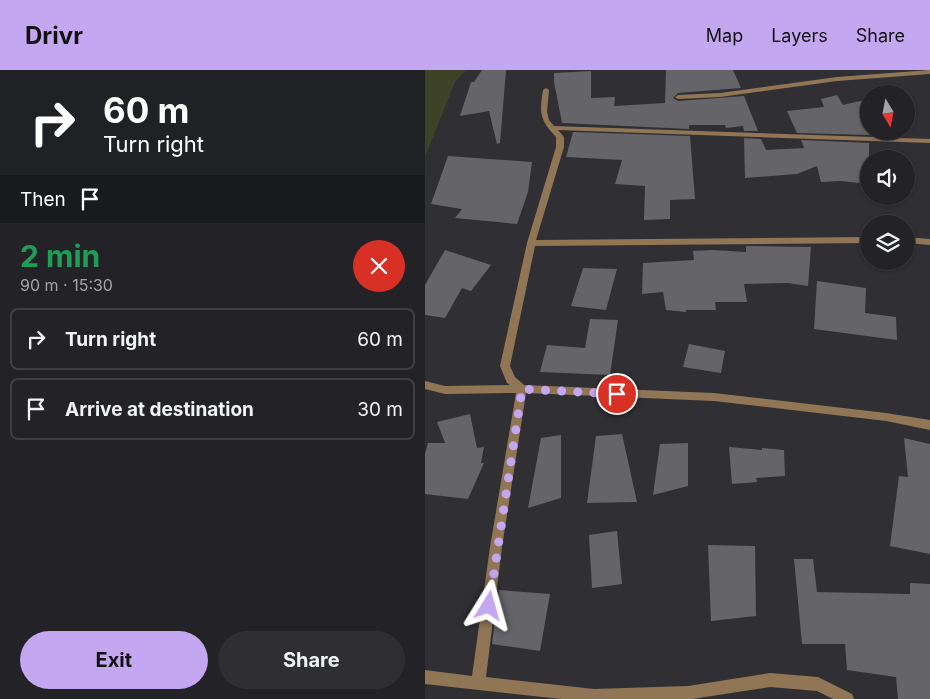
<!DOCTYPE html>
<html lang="en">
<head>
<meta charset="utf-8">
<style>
	:root { --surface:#232327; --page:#2f2f33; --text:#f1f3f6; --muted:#a3a4a7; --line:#404044; --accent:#c4a7f1 }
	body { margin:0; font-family:Inter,sans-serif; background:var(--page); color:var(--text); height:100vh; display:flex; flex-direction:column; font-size:19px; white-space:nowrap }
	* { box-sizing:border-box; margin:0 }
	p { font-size:16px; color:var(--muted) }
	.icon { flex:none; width:28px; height:28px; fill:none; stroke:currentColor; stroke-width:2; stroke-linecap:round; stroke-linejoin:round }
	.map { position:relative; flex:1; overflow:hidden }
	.sheet { display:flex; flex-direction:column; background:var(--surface); width:425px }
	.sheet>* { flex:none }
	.hud { background:#202124; color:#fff; overflow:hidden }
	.needle { width:32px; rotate:170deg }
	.buttons { position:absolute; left:435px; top:15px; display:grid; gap:10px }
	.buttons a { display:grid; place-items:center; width:55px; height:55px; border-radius:50%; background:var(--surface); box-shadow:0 1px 4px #0004,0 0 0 1px var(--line); font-size:25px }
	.pin { position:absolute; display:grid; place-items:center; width:42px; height:42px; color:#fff; margin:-21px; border:2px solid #fff; border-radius:50%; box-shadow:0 1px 5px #0007 }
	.me { position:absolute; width:55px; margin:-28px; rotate:8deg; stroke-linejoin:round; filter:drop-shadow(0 0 4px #0008) }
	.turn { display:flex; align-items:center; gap:18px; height:105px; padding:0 20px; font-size:22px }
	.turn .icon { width:65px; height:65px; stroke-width:2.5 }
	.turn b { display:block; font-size:35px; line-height:42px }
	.then { display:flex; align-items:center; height:48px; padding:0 20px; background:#0003; gap:10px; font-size:19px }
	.round { display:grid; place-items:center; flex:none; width:52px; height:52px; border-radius:26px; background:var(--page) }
	.summary { display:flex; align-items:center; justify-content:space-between; height:85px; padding:0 20px }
	h1 { font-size:30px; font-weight:700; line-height:38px; color:#1e9e55 }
	.action { display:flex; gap:10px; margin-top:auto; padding:10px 20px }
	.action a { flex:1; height:58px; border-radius:30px; background:var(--accent); color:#111; font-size:20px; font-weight:700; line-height:58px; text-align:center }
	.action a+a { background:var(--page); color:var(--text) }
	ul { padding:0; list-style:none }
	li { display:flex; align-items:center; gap:15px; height:62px; margin:0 10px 8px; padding:0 10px; border:2px solid var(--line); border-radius:8px }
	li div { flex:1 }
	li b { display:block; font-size:19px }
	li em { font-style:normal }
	header { display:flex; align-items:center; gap:30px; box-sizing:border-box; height:70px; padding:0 25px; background:var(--accent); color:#111 }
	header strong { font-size:24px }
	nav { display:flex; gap:28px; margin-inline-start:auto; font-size:18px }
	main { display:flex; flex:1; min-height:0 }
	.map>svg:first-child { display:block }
</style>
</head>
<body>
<header>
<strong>Drivr</strong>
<nav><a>Map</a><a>Layers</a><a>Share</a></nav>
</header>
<main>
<section class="sheet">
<div class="hud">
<div class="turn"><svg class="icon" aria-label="right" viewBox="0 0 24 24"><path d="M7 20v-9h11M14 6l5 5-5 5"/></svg><div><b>60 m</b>Turn right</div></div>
<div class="then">Then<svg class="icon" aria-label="arrive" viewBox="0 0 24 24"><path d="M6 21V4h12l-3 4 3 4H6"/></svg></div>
</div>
<div class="summary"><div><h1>2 min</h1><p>90 m · 15:30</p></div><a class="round" style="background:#d93025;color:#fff"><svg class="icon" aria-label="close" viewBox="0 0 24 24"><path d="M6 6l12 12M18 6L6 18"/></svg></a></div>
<ul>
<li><svg class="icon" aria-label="right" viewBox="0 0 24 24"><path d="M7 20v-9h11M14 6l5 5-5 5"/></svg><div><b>Turn right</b></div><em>60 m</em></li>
<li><svg class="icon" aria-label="arrive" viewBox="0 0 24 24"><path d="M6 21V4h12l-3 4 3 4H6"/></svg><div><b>Arrive at destination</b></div><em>30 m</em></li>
</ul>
<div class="action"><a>Exit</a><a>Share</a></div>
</section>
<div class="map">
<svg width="505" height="629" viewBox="0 0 505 629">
	<rect width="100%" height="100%" fill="#2f2f34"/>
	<polygon fill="#3e4226" points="0,0 41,0 30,12 0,87"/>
	<g fill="#656469">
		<polygon points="57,0 81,0 75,73 72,74 64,41 35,46 46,12 49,12"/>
		<polygon points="241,0 308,0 316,18 253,23 248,28 253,31 319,26 333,61 319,61 318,56 301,58 300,55 264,55 264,59 137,53 129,12 129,3 166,1 166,28 190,27 189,36 240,33"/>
		<polygon points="412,25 418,35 444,29 444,65 372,63 362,41 399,37 396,29"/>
		<polygon points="148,62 265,66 270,129 245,130 245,149 219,150 220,116 190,114 197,90 141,87"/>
		<polygon points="319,68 336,69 341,80 379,78 376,70 444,73 444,114 416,111 396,112 392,96 372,104 320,108"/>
		<polygon points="23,86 107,92 103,122 92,154 30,148 37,139 6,134"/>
		<polygon points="321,176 386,177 383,216 363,213 319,214 322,232 290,232 291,240 261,240 261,242 241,240 238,222 217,224 218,193 269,190 268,181 288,180 321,182"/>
		<polygon points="20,180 66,195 46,221 37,218 20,248 0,245 0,215"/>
		<polygon points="158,198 192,199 181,240 146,236"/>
		<polygon points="392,211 441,218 440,243 471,247 472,270 389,259"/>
		<polygon points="165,249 193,250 185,305 115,302 122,275 160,278"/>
		<polygon points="264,274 300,281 296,303 258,297"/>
		<polygon points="45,344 52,378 59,377 56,393 59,393 43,429 0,424 0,384 3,373 20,373 12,352"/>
		<polygon points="197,364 212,432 162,433 171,366"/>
		<polygon points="136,365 136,428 103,438 116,368"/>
		<polygon points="479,368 505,374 505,484 465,476 474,406 483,407"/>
		<polygon points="263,373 263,416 228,425 235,374"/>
		<polygon points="304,377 337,380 337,378 359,380 360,406 331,408 332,412 307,414"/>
		<polygon points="192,461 197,514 167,518 164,465"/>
		<polygon points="283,475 330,476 331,546 286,551"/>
		<polygon points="369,489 388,489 392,522 485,524 485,513 505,514 505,629 473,629 471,607 422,600 420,574 377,574"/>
		<polygon points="74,520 125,524 115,581 67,574"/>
	</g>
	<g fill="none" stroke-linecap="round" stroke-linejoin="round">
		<g fill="#917656" fill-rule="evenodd">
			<polygon points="505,0 505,4 412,11 295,27 253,29 250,27 253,25 295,23 412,7"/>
			<path d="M121,18L124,20L122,42L124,50L129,56L505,69V73L133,60L139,67V77L111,170L444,167V173L110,176L85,296L90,307L99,315L289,323L461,343L505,350V360L461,351L289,331L101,323L77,477L61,607L169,619L263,616L345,603L393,607L427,624L429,629H408L392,621L345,617L267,629H136L0,614V600L47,606L65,477L91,323L20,324L0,319V311L20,316L85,315L82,313L75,296L102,173L131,77V67C115,50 114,44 118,20Z"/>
			<polygon points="481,167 505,169 505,175 481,173"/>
		</g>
	</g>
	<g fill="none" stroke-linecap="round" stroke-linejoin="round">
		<polyline stroke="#c4a7f1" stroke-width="9" stroke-dasharray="0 16.2" points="64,536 97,319 192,324"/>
	</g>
</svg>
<div class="buttons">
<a><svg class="needle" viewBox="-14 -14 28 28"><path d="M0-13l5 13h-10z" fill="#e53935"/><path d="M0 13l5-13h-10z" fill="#a3a4a7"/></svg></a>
<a><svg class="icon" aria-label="sound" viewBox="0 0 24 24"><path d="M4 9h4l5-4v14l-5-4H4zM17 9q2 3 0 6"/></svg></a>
<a><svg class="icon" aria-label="layers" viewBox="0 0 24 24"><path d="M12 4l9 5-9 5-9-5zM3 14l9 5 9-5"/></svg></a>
</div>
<div class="pin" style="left:192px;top:324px;background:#d93025"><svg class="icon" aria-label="arrive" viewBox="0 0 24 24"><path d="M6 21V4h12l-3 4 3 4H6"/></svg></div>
<svg class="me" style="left:64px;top:536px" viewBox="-20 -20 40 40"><path d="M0-17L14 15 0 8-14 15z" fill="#c4a7f1" stroke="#fff" stroke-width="4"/></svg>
</div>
</main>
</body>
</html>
